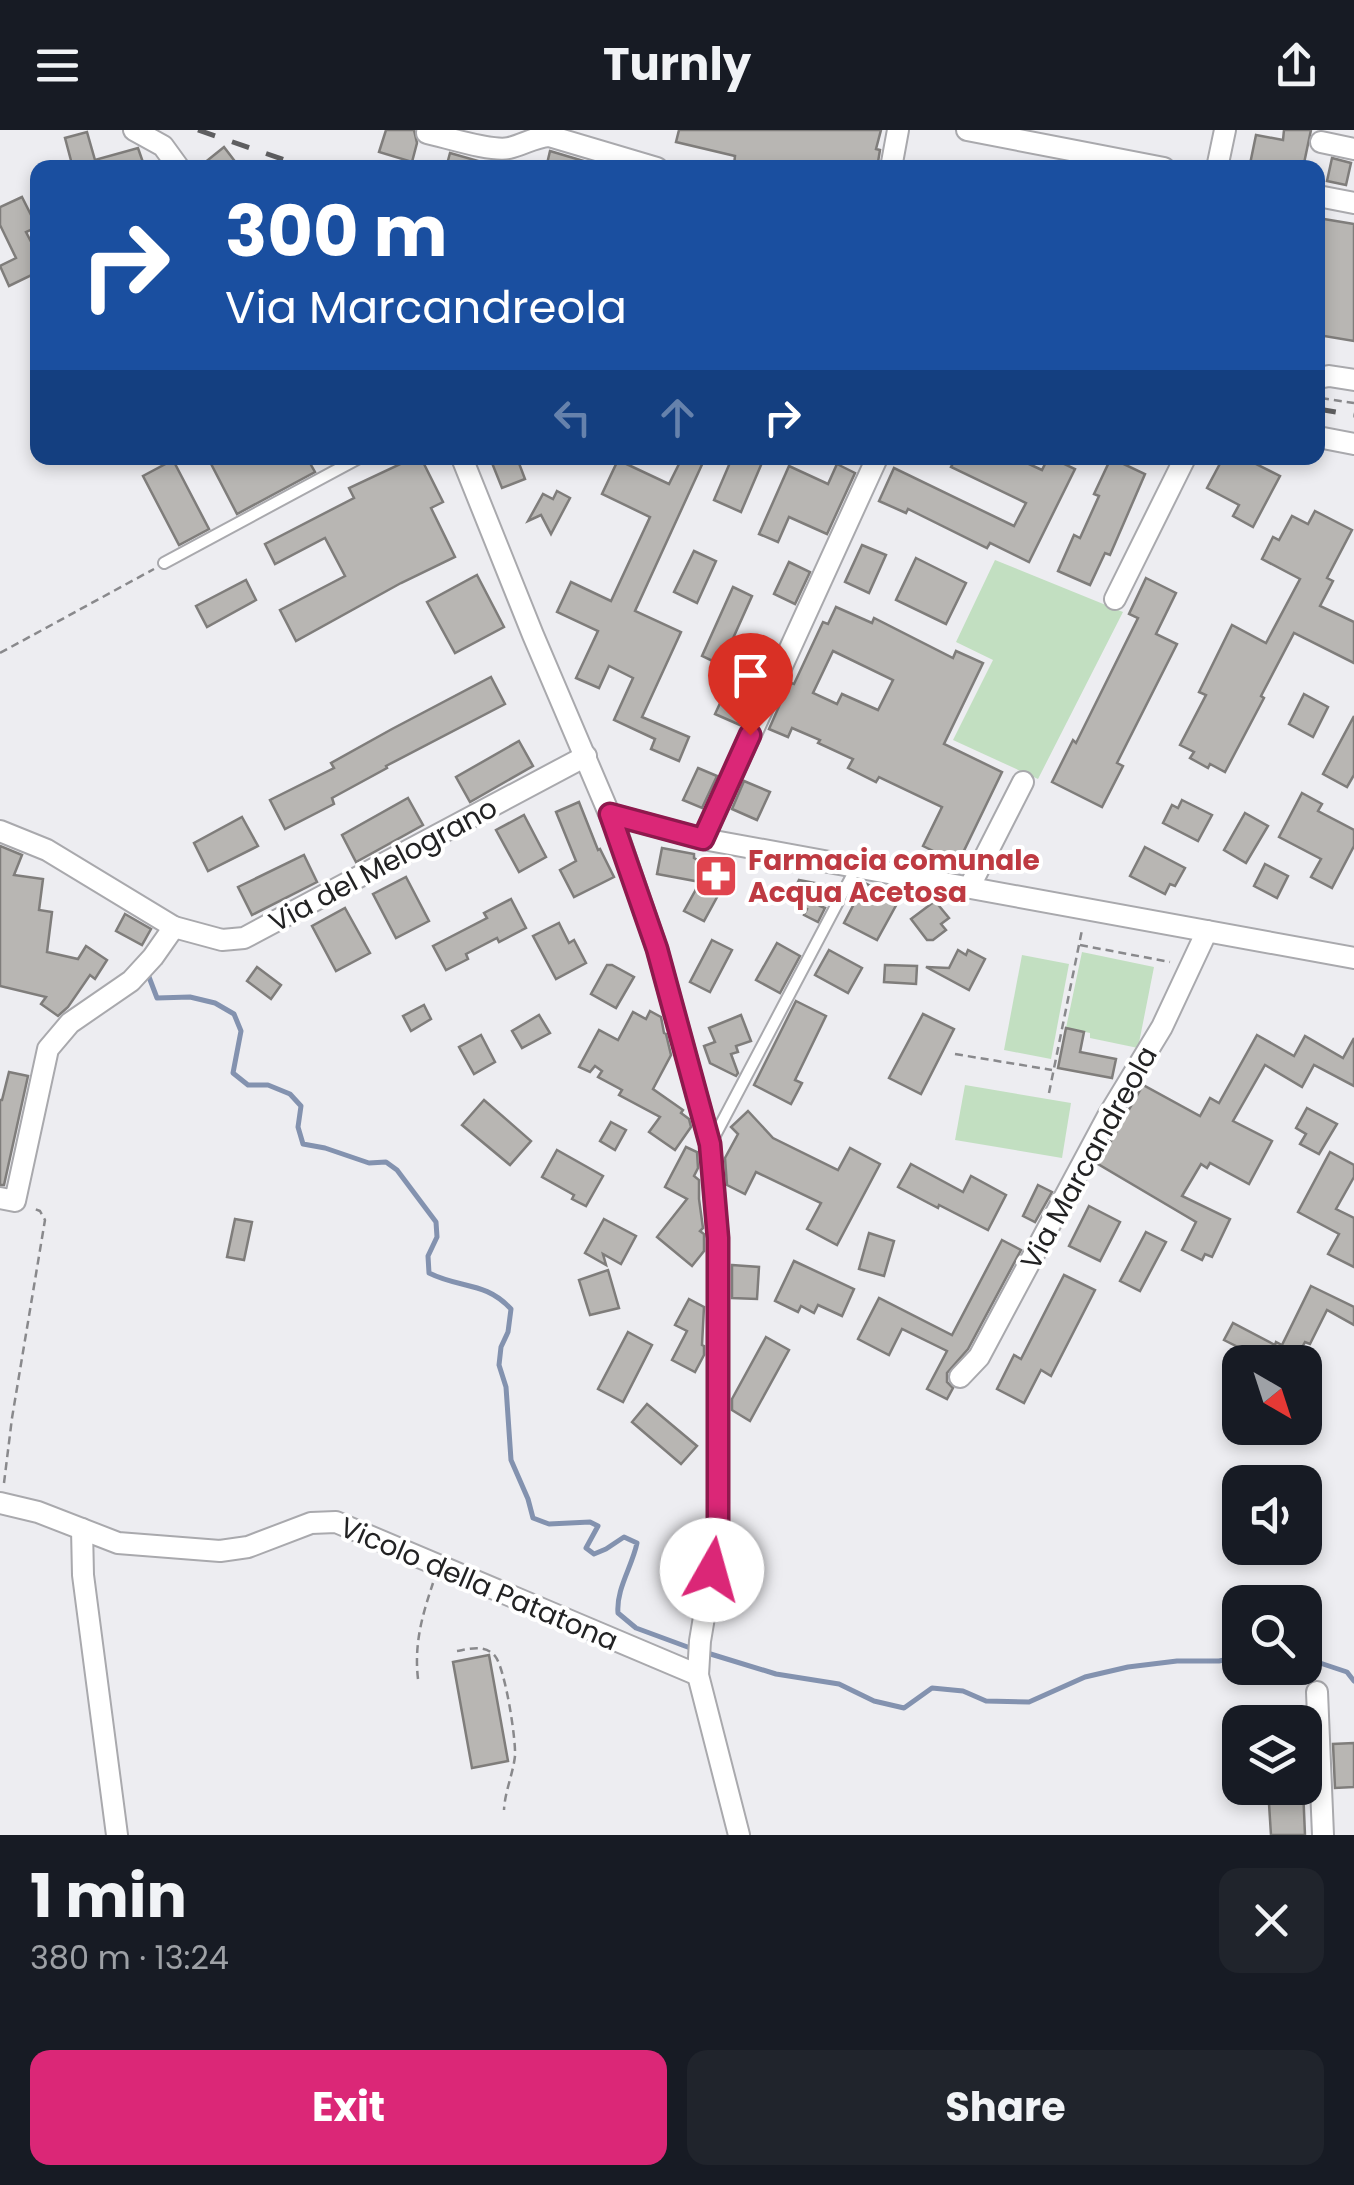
<!DOCTYPE html>
<html lang="en">
<head>
<meta charset="utf-8">
<style>
	:root { --surface:#171b24; --page:#20242c; --text:#f1f3f6; --muted:#9ea1a6; --accent:#db2777 }
	body { margin:0; font-family:Poppins,sans-serif; background:var(--page); color:var(--text); height:100vh; display:flex; flex-direction:column; font-size:38px; white-space:nowrap }
	* { box-sizing:border-box; margin:0 }
	p { font-size:32px; color:var(--muted) }
	.icon { flex:none; width:55px; height:55px; fill:none; stroke:currentColor; stroke-width:2; stroke-linecap:round; stroke-linejoin:round }
	.map { position:relative; height:1705px; overflow:hidden }
	.details { display:flex; flex-direction:column; background:var(--surface); flex:1 }
	.details>* { flex:none }
	.guide { position:absolute; left:30px; top:30px; width:1295px; height:305px; border-radius:20px; box-shadow:0 5px 15px #0003; background:#1a4fa0; color:#fff; overflow:hidden }
	.needle { width:65px; rotate:141deg }
	.controls { position:absolute; left:1222px; top:1215px; display:grid; gap:20px }
	.controls a { display:grid; place-items:center; width:100px; height:100px; border-radius:20px; background:var(--surface); box-shadow:0 5px 15px #0003; font-size:50px }
	.pin { position:absolute; display:grid; place-items:center; width:85px; height:85px; color:#fff; margin:-102px -42px; border-radius:50% 50% 50% 0; rotate:-45deg; box-shadow:0 0 10px #0007 }
	.pin .icon { rotate:45deg }
	.me { position:absolute; width:110px; margin:-55px; rotate:7deg; stroke-linejoin:round; filter:drop-shadow(0 0 8px #0008) }
	.turn { display:flex; align-items:center; gap:35px; height:210px; padding:0 30px; font-size:45px }
	.turn .icon { width:130px; height:130px; stroke-width:2.5 }
	.turn b { display:block; font-size:70px; line-height:85px }
	.lanes { display:flex; align-items:center; height:95px; padding:0 30px; background:#0003; justify-content:center; gap:50px; direction:ltr }
	.lanes .off { opacity:.35 }
	.round { display:grid; place-items:center; flex:none; width:105px; height:105px; border-radius:20px; background:var(--page) }
	.summary { display:flex; align-items:center; justify-content:space-between; height:170px; padding:0 30px }
	h1 { font-size:60px; font-weight:700; line-height:75px }
	.action { display:flex; gap:20px; margin-top:auto; padding:20px 30px }
	.action a { flex:1; height:115px; border-radius:20px; background:var(--accent); color:#fff; font-size:40px; font-weight:700; line-height:115px; text-align:center }
	.action a+a { background:var(--page); color:var(--text) }
	header { display:flex; justify-content:space-between; align-items:center; height:130px; padding:0 30px; background:var(--surface); font-size:45px; font-weight:700 }
	.map>svg:first-child { display:block }
</style>
</head>
<body>
<header><svg class="icon" aria-label="menu" viewBox="0 0 24 24"><path d="M4 6h16M4 12h16M4 18h16"/></svg>Turnly<svg class="icon" aria-label="share" viewBox="0 0 24 24"><path d="M12 15V3M7 8l5-5 5 5M5 13v7h14v-7"/></svg></header>
<div class="map">
<svg width="1354" height="1705" viewBox="0 0 1354 1705">
	<rect width="100%" height="100%" fill="#ededf1"/>
	<g fill="#c2dfc1">
		<polygon points="995,430 1123,482 1038,649 953,610 993,530 956,512"/>
		<polygon points="1082,822 1154,837 1138,918 1090,908 1090,903 1066,898"/>
		<polygon points="1022,825 1069,834 1051,929 1004,920"/>
		<polygon points="965,955 1071,973 1062,1028 955,1010"/>
	</g>
	<g fill="none" stroke-linecap="round" stroke-linejoin="round">
		<g stroke="#8392af" stroke-width="5">
			<path d="M149,847L157,868L190,867L215,873L234,884L241,901L233,943L248,955H268L290,964L301,976L298,997L303,1014L325,1018L369,1033L386,1032L397,1040L436,1092L437,1107L428,1126L429,1143C461,1159 485,1151 511,1179L508,1202L501,1217L499,1235L506,1257L511,1330L528,1369L533,1388L549,1394L590,1392L598,1396L586,1418L594,1424L606,1419L624,1407L637,1413C632,1437 616,1459 618,1483L636,1498L693,1519"/>
			<polyline points="704,1522 776,1544 839,1554 874,1571 904,1578 932,1558 963,1561 986,1571 1029,1572 1085,1547 1128,1537 1177,1531 1219,1531 1240,1527"/>
			<polyline points="1305,1528 1347,1542 1354,1551"/>
		</g>
	</g>
	<g fill="#b8b6b3" stroke="#7f7d7b" stroke-width="2.5" fill-rule="evenodd">
		<polygon points="386,0 414,0 417,13 412,32 379,22"/>
		<polygon points="679,0 881,0 876,19 880,20 877,38 776,38 749,33 748,37 734,35 735,26 676,12"/>
		<polygon points="1284,0 1311,0 1303,38 1265,38 1250,34 1256,5 1283,10"/>
		<polygon points="87,2 95,30 138,18 145,38 73,38 65,8"/>
		<polygon points="224,17 240,38 198,38"/>
		<polygon points="550,21 597,35 597,38 546,38"/>
		<polygon points="450,23 489,34 488,38 446,38"/>
		<polygon points="1332,28 1351,33 1346,55 1327,51"/>
		<polygon points="22,67 37,97 26,102 38,125 38,142 9,156 0,136 16,128 0,95 0,77"/>
		<polygon points="1318,88 1354,94 1354,211 1318,205"/>
		<polygon points="208,328 307,328 315,342 237,384"/>
		<polygon points="413,328 421,328 443,372 431,378 455,427 401,453 296,511 280,480 345,446 325,408 275,434 265,414 354,368 349,358"/>
		<polygon points="490,328 517,328 525,349 502,358"/>
		<polygon points="682,328 705,328 635,481 681,502 642,587 689,607 679,631 651,619 655,609 614,590 633,548 609,536 599,558 576,548 598,501 557,482 571,452 611,471 650,387 602,364 618,330 669,354"/>
		<polygon points="732,328 764,328 741,382 714,370"/>
		<polygon points="956,328 1016,328 1042,340 1048,328 1052,328 1075,339 1029,432 990,413 987,418 908,379 906,383 879,371 894,338 1014,396 1026,373 951,337"/>
		<polygon points="1111,328 1145,344 1110,425 1105,423 1090,455 1058,441 1074,405 1080,408 1099,366 1094,364"/>
		<polygon points="1223,328 1244,328 1280,346 1253,397 1233,386 1239,375 1207,358"/>
		<polygon points="173,330 209,399 179,415 143,346"/>
		<polygon points="837,334 855,343 827,404 789,387 778,412 759,404 789,336 828,354"/>
		<polygon points="557,361 570,368 551,404 541,385 528,391 543,364 553,369"/>
		<polygon points="1315,381 1352,400 1327,448 1333,451 1320,476 1354,492 1354,533 1294,503 1261,566 1264,568 1225,642 1210,634 1208,638 1190,628 1194,622 1180,615 1206,565 1199,562 1232,495 1266,513 1300,449 1262,429 1273,407 1279,410 1292,386 1308,394"/>
		<polygon points="862,415 886,425 869,463 845,452"/>
		<polygon points="694,421 716,431 697,473 674,462"/>
		<polygon points="916,428 966,453 946,494 896,470"/>
		<polygon points="789,432 810,442 795,474 774,464"/>
		<polygon points="477,445 504,497 455,523 427,472"/>
		<polygon points="1146,448 1176,463 1156,504 1177,514 1117,633 1123,636 1102,677 1052,652 1073,610 1076,613 1138,488 1129,484"/>
		<polygon points="246,450 256,470 207,497 196,476"/>
		<polygon points="733,457 752,466 721,535 702,526"/>
		<path d="M836,477L872,493L874,488L953,528L956,521L983,533L944,614L1002,642L958,733L923,716L942,677L879,647L876,652L848,638L853,629L818,613L820,610L792,598L788,607L769,599L784,565L791,553L794,554L823,492L828,494ZM833,521L893,550L878,580L842,564L837,574L813,563Z"/>
		<polygon points="735,541 759,553 740,595 715,584"/>
		<polygon points="491,547 505,574 386,636 387,638 332,668 334,674 285,699 270,670 334,638 331,633 392,599"/>
		<polygon points="1304,564 1328,577 1313,607 1289,594"/>
		<polygon points="1354,586 1354,645 1347,657 1323,644"/>
		<polygon points="519,611 533,636 470,672 456,647"/>
		<polygon points="698,638 717,646 702,678 683,670"/>
		<polygon points="744,651 770,662 757,690 732,679"/>
		<polygon points="1302,663 1322,674 1318,681 1354,700 1354,716 1332,758 1311,747 1321,729 1279,707"/>
		<polygon points="408,668 423,695 356,732 342,705"/>
		<polygon points="1182,670 1212,685 1198,711 1163,693 1172,675 1178,678"/>
		<polygon points="579,672 598,720 600,719 614,747 574,767 560,740 576,731 556,682"/>
		<polygon points="1245,683 1268,696 1246,733 1224,720"/>
		<polygon points="524,685 546,727 519,742 496,700"/>
		<polygon points="242,687 258,716 208,741 194,713"/>
		<polygon points="0,716 22,725 14,745 43,749 39,780 52,782 47,822 78,829 86,816 107,830 95,849 90,845 68,877 58,886 41,874 46,867 0,856"/>
		<polygon points="1145,717 1185,738 1175,756 1170,754 1165,764 1130,746"/>
		<polygon points="662,718 694,724 694,728 728,747 704,791 684,781 700,752 657,744"/>
		<polygon points="304,725 317,752 252,785 238,757"/>
		<polygon points="1265,734 1288,746 1277,768 1254,756"/>
		<polygon points="406,747 429,791 396,808 373,764"/>
		<polygon points="799,750 830,756 820,776 825,778 818,792 804,785 807,779 789,770"/>
		<polygon points="865,753 899,770 877,810 844,793"/>
		<polygon points="511,769 526,798 499,812 497,808 466,824 468,829 446,840 433,816 487,788 484,783"/>
		<polygon points="935,771 949,788 941,794 946,800 933,810 927,810 911,789"/>
		<polygon points="345,778 370,823 336,841 312,796"/>
		<polygon points="125,784 151,799 142,815 116,801"/>
		<polygon points="559,793 569,813 574,810 586,833 556,849 533,806"/>
		<polygon points="712,810 732,820 710,862 690,852"/>
		<polygon points="777,813 800,826 780,863 756,850"/>
		<polygon points="829,820 862,838 848,863 815,845"/>
		<polygon points="958,820 966,825 968,820 985,829 969,860 926,837 949,838"/>
		<polygon points="607,835 612,835 634,847 616,878 591,864"/>
		<polygon points="885,835 917,836 916,854 884,852"/>
		<polygon points="257,837 281,855 271,869 247,851"/>
		<polygon points="796,871 826,886 795,950 802,953 791,974 754,955"/>
		<polygon points="424,875 431,889 411,901 403,886"/>
		<polygon points="650,881 661,887 664,903 666,904 671,925 653,959 683,980 681,983 689,989 691,997 675,1020 649,1002 660,987 619,965 622,960 598,947 602,941 595,936 590,942 579,937 599,900 618,910 633,882 646,889"/>
		<polygon points="923,884 954,899 921,964 889,948"/>
		<polygon points="539,885 550,903 522,918 512,901"/>
		<polygon points="741,885 751,911 736,916 738,922 731,924 738,943 736,946 710,933 704,916 715,912 709,898"/>
		<polygon points="1066,898 1084,902 1080,922 1116,929 1112,948 1058,938"/>
		<polygon points="481,905 495,932 474,944 459,917"/>
		<polygon points="1257,905 1294,926 1305,906 1343,928 1354,908 1354,956 1314,935 1302,957 1265,935 1233,991 1272,1011 1249,1054 1210,1033 1207,1038 1201,1034 1182,1066 1230,1089 1212,1127 1205,1124 1202,1130 1182,1120 1196,1092 1098,1034 1143,955 1200,986 1210,968 1219,973"/>
		<polygon points="9,942 28,946 4,1055 0,1055 0,970 2,970"/>
		<polygon points="484,970 531,1011 510,1035 462,995"/>
		<polygon points="1307,978 1337,994 1319,1024 1300,1014 1306,1004 1296,998"/>
		<polygon points="748,981 773,1008 838,1040 850,1018 880,1034 837,1115 807,1099 821,1073 756,1042 745,1064 727,1055 725,1028 738,1004 731,997"/>
		<polygon points="611,992 626,1000 615,1020 600,1011"/>
		<polygon points="686,1017 697,1022 698,1038 694,1046 699,1050 699,1069 703,1098 700,1101 704,1104 704,1121 692,1136 657,1107 687,1069 665,1057"/>
		<polygon points="557,1020 603,1046 586,1076 572,1069 574,1065 542,1047"/>
		<polygon points="1330,1022 1354,1035 1354,1047 1336,1079 1354,1088 1354,1137 1328,1124 1339,1104 1298,1082"/>
		<polygon points="911,1034 963,1062 971,1046 1006,1065 988,1100 939,1075 938,1078 898,1057"/>
		<polygon points="1038,1055 1052,1062 1035,1092 1023,1086"/>
		<polygon points="1089,1076 1120,1092 1100,1131 1069,1116"/>
		<polygon points="235,1089 252,1092 244,1130 227,1127"/>
		<polygon points="604,1089 636,1106 621,1134 603,1124 606,1135 585,1123"/>
		<polygon points="1146,1102 1166,1112 1140,1161 1120,1151"/>
		<polygon points="869,1103 894,1111 884,1146 859,1139"/>
		<polygon points="1002,1110 1021,1120 968,1219 947,1243 947,1252 953,1258 947,1269 927,1259 947,1221 902,1199 889,1225 858,1209 879,1168 952,1205"/>
		<polygon points="794,1131 854,1159 842,1186 818,1175 814,1183 801,1176 798,1182 775,1171"/>
		<polygon points="732,1135 759,1137 757,1169 732,1168"/>
		<polygon points="608,1140 619,1178 590,1185 579,1150"/>
		<polygon points="1064,1145 1095,1160 1051,1246 1041,1240 1024,1273 997,1259 1014,1225 1021,1229"/>
		<polygon points="1311,1156 1354,1177 1354,1195 1327,1180 1310,1214 1305,1212 1294,1232 1268,1232 1224,1210 1233,1193 1275,1215 1276,1212 1282,1215"/>
		<polygon points="689,1169 704,1177 702,1215 704,1216 704,1225 695,1242 672,1230 687,1201 675,1195"/>
		<polygon points="628,1202 652,1215 623,1272 598,1259"/>
		<polygon points="766,1207 789,1220 750,1291 732,1280 732,1269"/>
		<polygon points="647,1274 697,1316 681,1334 632,1292"/>
		<polygon points="489,1525 508,1631 472,1638 453,1532"/>
		<polygon points="1354,1613 1354,1657 1335,1658 1333,1614"/>
		<polygon points="1268,1658 1303,1658 1305,1705 1271,1705"/>
	</g>
	<g fill="none" stroke-linecap="round" stroke-linejoin="round">
		<g stroke="#a9a9ad" stroke-width="14">
			<g id="lane">
				<polyline points="164,433 359,328"/>
				<polyline points="711,1013 857,736"/>
			</g>
		</g>
		<g stroke="#a9a9ad" stroke-width="24">
			<g id="street">
				<polyline points="134,0 163,16 179,38"/>
				<polyline points="967,0 1164,38"/>
				<path d="M427,3C446,7 491,22 509,18C523,15 534,7 549,6L657,38"/>
				<polyline points="1321,12 1354,19"/>
				<polyline points="891,38 898,0"/>
				<polyline points="1217,38 1225,0"/>
				<polyline points="1318,66 1354,73"/>
				<polyline points="1318,248 1329,246 1354,250"/>
				<polyline points="1318,307 1354,314"/>
				<polyline points="462,328 533,505 617,702 657,819 710,1014 718,1109 718,1404 700,1511 698,1545 739,1705"/>
				<polyline points="1115,469 1185,328"/>
				<polyline points="610,684 703,709 1354,828"/>
				<polyline points="0,701 47,720 174,797"/>
				<polyline points="703,709 877,328"/>
				<polyline points="970,756 1023,652"/>
				<polyline points="0,1068 15,1071 48,919 70,893 131,851 153,827 174,797 222,810 244,808 586,626"/>
				<polyline points="960,1247 979,1227 1108,986 1162,897 1207,801"/>
				<polyline points="0,1373 38,1382 118,1413 220,1421 248,1417 311,1393 336,1392 698,1545"/>
				<polyline points="82,1399 83,1445 117,1705"/>
				<polyline points="1317,1562 1323,1705"/>
			</g>
		</g>
		<g stroke="#89898c" stroke-width="2.5" stroke-dasharray="8 5" stroke-linecap="butt">
			<polyline points="1321,268 1354,273"/>
			<polyline points="0,523 154,439"/>
			<polyline points="1080,815 1170,832"/>
			<polyline points="955,924 1052,940"/>
			<polyline points="1049,963 1082,800"/>
			<polyline points="4,1353 12,1288 45,1090 40,1081 35,1079"/>
			<path d="M457,1521C469,1519 485,1514 495,1526C505,1538 516,1608 515,1626C513,1644 505,1661 504,1680"/>
			<path d="M418,1549C414,1514 422,1486 433,1453"/>
		</g>
		<use href="#lane" stroke="#fff" stroke-width="10"/>
		<use href="#street" stroke="#fff" stroke-width="20"/>
		<g stroke="#5e5e60" stroke-width="5" stroke-dasharray="18 18" stroke-linecap="butt">
			<polyline points="198,0 308,38"/>
			<polyline points="1318,279 1354,285"/>
		</g>
	</g>
	<g fill="none" stroke-linecap="round" stroke-linejoin="round">
		<g stroke="#8e194d" stroke-width="25">
			<polyline id="route" points="712,1440 718,1404 718,1108 710,1014 657,819 610,684 703,709 750,605"/>
		</g>
		<use href="#route" stroke="#db2777" stroke-width="18"/>
	</g>
	<defs>
		<g id="pharmacy-square" transform="scale(2.25)"><rect x="-9" y="-9" width="18" height="18" rx="4" fill="#e0444e" stroke="#fff"/><path d="M-2-6h4v4h4v4h-4v4h-4v-4h-4v-4h4Z" fill="#fff"/></g>
	</defs>
	<g fill-rule="evenodd">
		<use href="#pharmacy-square" x="716" y="746"/>
	</g>
	<g text-anchor="middle" dominant-baseline="central" stroke-width="8" stroke-linejoin="round" paint-order="stroke">
		<g font-size="28" font-weight="bold" fill="#be3a42" stroke="#fff" text-anchor="start">
			<text x="748" y="730">Farmacia comunale<tspan x="748" dy="32">Acqua Acetosa</tspan></text>
		</g>
		<g font-size="28" fill="#222223" stroke="#fff">
			<text transform="translate(383 735) rotate(-28)">Via del Melograno</text>
			<text transform="translate(1089 1028) rotate(-61)">Via Marcandreola</text>
			<text transform="translate(479 1454) rotate(23)">Vicolo della Patatona</text>
		</g>
	</g>
</svg>
<div class="controls">
<a><svg class="needle" viewBox="-14 -14 28 28"><path d="M0-13l5 13h-10z" fill="#e53935"/><path d="M0 13l5-13h-10z" fill="#9ea1a6"/></svg></a>
<a><svg class="icon" aria-label="sound" viewBox="0 0 24 24"><path d="M4 9h4l5-4v14l-5-4H4zM17 9q2 3 0 6"/></svg></a>
<a><svg class="icon" aria-label="search" viewBox="0 0 24 24"><circle cx="10" cy="10" r="6"/><path d="M15 15l6 6"/></svg></a>
<a><svg class="icon" aria-label="layers" viewBox="0 0 24 24"><path d="M12 4l9 5-9 5-9-5zM3 14l9 5 9-5"/></svg></a>
</div>
<div class="pin" style="left:750px;top:605px;background:#d93025"><svg class="icon" aria-label="arrive" viewBox="0 0 24 24"><path d="M6 21V4h12l-3 4 3 4H6"/></svg></div>
<svg class="me" style="left:712px;top:1440px" viewBox="-20 -20 40 40"><circle r="19" fill="#fff"/><path d="M0-13L10 11 0 6-10 11z" fill="#db2777"/></svg>
<div class="guide">
<div class="turn"><svg class="icon" aria-label="right" viewBox="0 0 24 24"><path d="M7 20v-9h11M14 6l5 5-5 5"/></svg><div><b>300 m</b>Via Marcandreola</div></div>
<div class="lanes"><svg class="icon off" aria-label="left" viewBox="0 0 24 24"><path d="M17 20v-9H6M10 6l-5 5 5 5"/></svg><svg class="icon off" aria-label="ahead" viewBox="0 0 24 24"><path d="M12 20V5M6 11l6-6 6 6"/></svg><svg class="icon" aria-label="right" viewBox="0 0 24 24"><path d="M7 20v-9h11M14 6l5 5-5 5"/></svg></div>
</div>
</div>
<section class="details">
<div class="summary"><div><h1>1 min</h1><p>380 m · 13:24</p></div><a class="round"><svg class="icon" aria-label="close" viewBox="0 0 24 24"><path d="M6 6l12 12M18 6L6 18"/></svg></a></div>
<div class="action"><a>Exit</a><a>Share</a></div>
</section>
</body>
</html>
